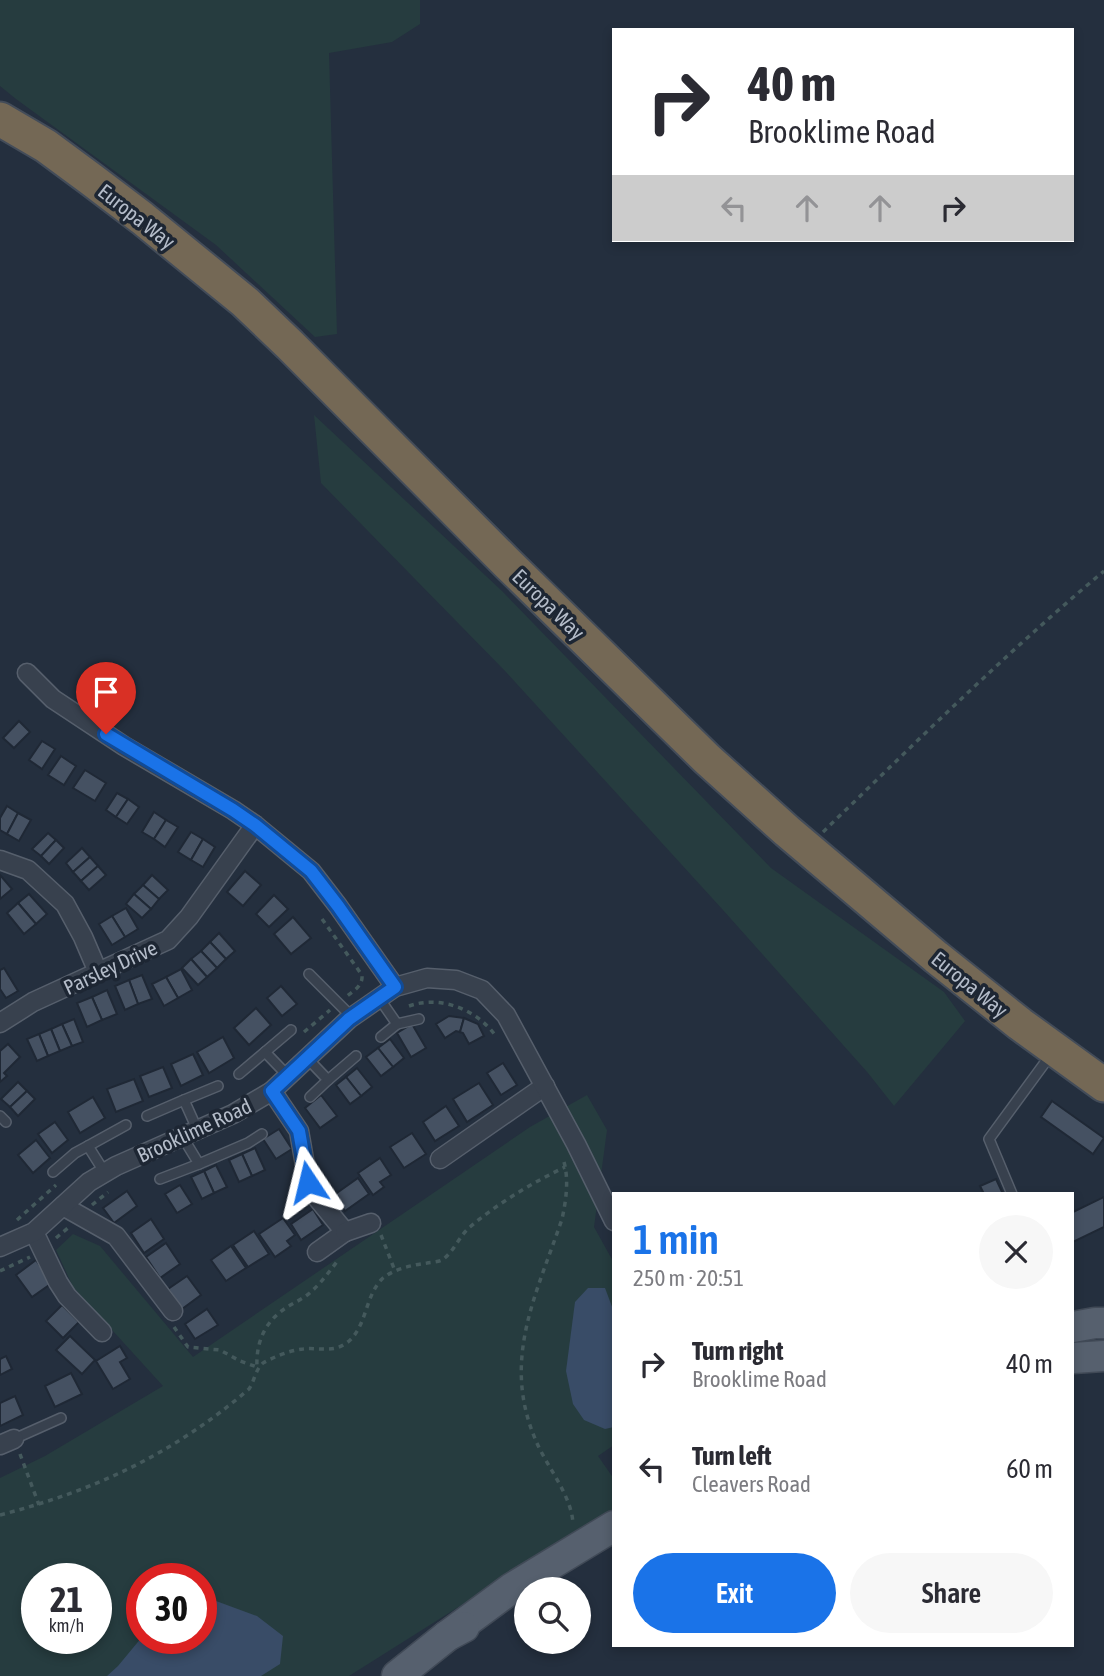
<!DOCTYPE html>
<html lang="en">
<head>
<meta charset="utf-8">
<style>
	:root { --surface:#fff; --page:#f7f7f7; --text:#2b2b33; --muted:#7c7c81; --accent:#1a73e8 }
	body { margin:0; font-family:"Asap Condensed",sans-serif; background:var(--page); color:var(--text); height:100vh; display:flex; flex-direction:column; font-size:26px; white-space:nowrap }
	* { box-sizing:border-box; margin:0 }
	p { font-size:23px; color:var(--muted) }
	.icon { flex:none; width:38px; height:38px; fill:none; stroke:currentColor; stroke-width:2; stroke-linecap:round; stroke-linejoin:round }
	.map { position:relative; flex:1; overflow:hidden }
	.side { position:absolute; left:612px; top:1192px; width:462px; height:455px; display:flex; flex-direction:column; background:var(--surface); border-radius:0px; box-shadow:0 4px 10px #0003 }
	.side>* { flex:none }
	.guide { position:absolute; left:612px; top:28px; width:462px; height:214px; border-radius:0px; box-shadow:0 4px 10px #0003; background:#fff; color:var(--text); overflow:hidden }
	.controls { position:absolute; left:514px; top:1577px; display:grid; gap:14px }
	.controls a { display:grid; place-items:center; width:77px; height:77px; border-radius:50%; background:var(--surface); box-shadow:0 4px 10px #0003; font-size:35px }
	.speed { position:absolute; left:21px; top:1563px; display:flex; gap:14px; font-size:35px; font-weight:700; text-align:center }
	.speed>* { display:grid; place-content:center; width:91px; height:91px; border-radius:50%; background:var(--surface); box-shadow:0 4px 10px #0003; line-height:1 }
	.speed small { font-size:18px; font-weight:400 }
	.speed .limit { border:10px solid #d22; background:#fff; color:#111 }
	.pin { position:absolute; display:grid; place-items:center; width:60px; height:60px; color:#fff; margin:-72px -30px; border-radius:50% 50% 50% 0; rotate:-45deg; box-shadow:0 0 7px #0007 }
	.pin .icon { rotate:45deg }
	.me { position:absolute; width:77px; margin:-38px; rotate:350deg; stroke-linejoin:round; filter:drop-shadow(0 0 5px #0008) }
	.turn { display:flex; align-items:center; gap:24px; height:147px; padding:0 21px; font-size:32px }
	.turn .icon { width:91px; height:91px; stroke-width:2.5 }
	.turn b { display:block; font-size:49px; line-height:60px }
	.lanes { display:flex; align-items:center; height:66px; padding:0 21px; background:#0003; justify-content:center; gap:35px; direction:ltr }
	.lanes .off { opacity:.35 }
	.round { display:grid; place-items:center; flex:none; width:74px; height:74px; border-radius:37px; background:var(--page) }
	.head { display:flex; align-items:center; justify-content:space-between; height:119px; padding:0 21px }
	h1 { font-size:42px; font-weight:600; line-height:52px; color:var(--accent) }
	.primary-button { display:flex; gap:14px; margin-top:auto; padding:14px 21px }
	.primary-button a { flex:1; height:80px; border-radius:42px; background:var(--accent); color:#fff; font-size:28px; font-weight:600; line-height:80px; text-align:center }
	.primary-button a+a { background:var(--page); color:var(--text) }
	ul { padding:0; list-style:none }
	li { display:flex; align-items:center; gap:21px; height:105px; padding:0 21px }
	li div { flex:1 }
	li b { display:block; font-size:26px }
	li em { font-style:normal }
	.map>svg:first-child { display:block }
</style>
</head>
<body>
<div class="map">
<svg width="1104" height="1676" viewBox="0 0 1104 1676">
	<rect width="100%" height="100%" fill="#242f3e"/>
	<g fill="#263c3f" fill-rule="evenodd">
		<polygon points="0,0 420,0 420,24 392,42 329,53 337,334 315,337 216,245 16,99 0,86"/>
		<polygon points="314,415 502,591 771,868 944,992 965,1021 894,1106 868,1073 723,910 506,672 321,483"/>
		<path d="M587,1095L607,1130L594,1227L614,1263V1445L598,1456L614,1479V1509L349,1676H0V1478L45,1456L163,1386L73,1287L56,1250L73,1234L100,1246L193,1357L530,1127ZM37,1578H96V1638H37ZM142,1578H201V1638H142Z"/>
	</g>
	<g fill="#394c67">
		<polygon points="588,1288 605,1288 614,1312 614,1427 605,1429 584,1420 573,1404 566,1371 575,1302"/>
		<polygon points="216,1601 257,1616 283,1636 280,1664 261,1676 107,1676 118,1666 142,1637 142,1638 201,1638 201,1603"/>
	</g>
	<g fill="#455162" stroke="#1f2835" stroke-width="2">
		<polygon points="19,721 30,732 14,748 3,738"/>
		<polygon points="42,741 55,749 42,769 29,760"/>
		<polygon points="61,756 76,766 64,785 48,775"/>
		<polygon points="85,770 106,783 95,801 73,788"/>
		<polygon points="117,793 128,799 116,817 106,810"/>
		<polygon points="128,799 139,807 127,824 116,817"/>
		<polygon points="7,806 18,813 7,834 0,830 0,818"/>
		<polygon points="154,812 166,820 154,839 142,832"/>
		<polygon points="18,813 31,820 19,841 7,834"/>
		<polygon points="166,820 178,827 165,847 154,839"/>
		<polygon points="191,832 203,839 191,860 178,852"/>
		<polygon points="48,833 56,840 41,856 32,849"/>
		<polygon points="203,839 215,847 203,867 191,860"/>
		<polygon points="56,840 64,848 49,864 41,856"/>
		<polygon points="82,848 90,857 73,872 66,863"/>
		<polygon points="90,857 98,866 81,881 73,872"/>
		<polygon points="98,866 106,875 89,890 81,881"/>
		<polygon points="245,871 261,885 243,906 227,892"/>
		<polygon points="0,875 12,889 0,899"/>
		<polygon points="152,875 168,890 159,899 143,885"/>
		<polygon points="143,885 159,899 151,909 134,894"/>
		<polygon points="29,894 47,914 36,924 18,903"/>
		<polygon points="134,894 151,909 142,918 126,904"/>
		<polygon points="274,895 288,909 269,927 256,914"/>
		<polygon points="18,903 36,924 24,934 7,913"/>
		<polygon points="126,908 138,929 125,937 112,916"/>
		<polygon points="112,916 125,937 112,945 99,924"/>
		<polygon points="293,917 311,938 291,954 274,934"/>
		<polygon points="219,933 235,951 226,959 210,942"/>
		<polygon points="210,942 226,959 217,968 201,951"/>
		<polygon points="201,951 217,968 207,977 191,959"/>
		<polygon points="191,959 207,977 198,985 182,968"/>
		<polygon points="4,968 18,991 6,998 0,989 0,970"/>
		<polygon points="181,969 192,990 178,998 166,977"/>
		<polygon points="142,975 152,999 138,1004 129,980"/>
		<polygon points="166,977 178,998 164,1006 152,984"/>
		<polygon points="129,980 138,1004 125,1010 115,986"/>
		<polygon points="281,986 297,1004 282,1016 267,998"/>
		<polygon points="107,990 117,1014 102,1020 92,997"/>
		<polygon points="92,997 102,1020 87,1027 77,1003"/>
		<polygon points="256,1008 271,1025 249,1045 234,1028"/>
		<polygon points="449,1016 464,1018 460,1032 456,1031 445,1038 436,1024"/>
		<polygon points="464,1018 478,1024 484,1036 469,1044 463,1033 460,1032"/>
		<polygon points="74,1019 83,1042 72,1046 62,1024"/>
		<polygon points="62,1024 72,1046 60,1051 51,1029"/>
		<polygon points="412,1024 426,1048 411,1057 397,1033"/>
		<polygon points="51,1029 60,1051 48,1056 39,1034"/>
		<polygon points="39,1034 48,1056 37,1061 27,1039"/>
		<polygon points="223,1037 234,1058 209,1073 197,1052"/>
		<polygon points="390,1039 404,1058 393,1067 378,1048"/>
		<polygon points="8,1044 20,1057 4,1073 7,1076 0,1082 0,1051"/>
		<polygon points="378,1048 393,1067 381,1076 366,1057"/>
		<polygon points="193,1054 203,1075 181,1086 171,1064"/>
		<polygon points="503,1063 517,1085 501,1095 487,1073"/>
		<polygon points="163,1067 172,1088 149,1097 140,1076"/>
		<polygon points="357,1068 372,1087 361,1096 346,1077"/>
		<polygon points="346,1077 361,1096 350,1104 336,1085"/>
		<polygon points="134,1079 143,1101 116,1112 107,1089"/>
		<polygon points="18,1082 27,1091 10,1107 1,1099"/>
		<polygon points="479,1083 493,1105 467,1122 453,1099"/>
		<polygon points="27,1091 35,1099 18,1116 10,1107"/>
		<polygon points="321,1095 337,1116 320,1128 305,1108"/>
		<polygon points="93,1097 105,1118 80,1133 68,1112"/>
		<polygon points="1052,1101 1104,1138 1093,1154 1041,1117"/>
		<polygon points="446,1106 459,1126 435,1141 423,1122"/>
		<polygon points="55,1122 68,1140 52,1153 38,1134"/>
		<polygon points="279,1129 292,1149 276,1159 263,1139"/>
		<polygon points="412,1133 426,1154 404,1168 390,1147"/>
		<polygon points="36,1140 50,1158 33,1173 18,1155"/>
		<polygon points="255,1148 265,1170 252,1176 242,1154"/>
		<polygon points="242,1154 252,1176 239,1182 229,1160"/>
		<polygon points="380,1158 391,1175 380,1182 384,1187 373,1195 358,1173"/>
		<polygon points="216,1165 227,1187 214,1193 204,1171"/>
		<polygon points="204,1171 214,1193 202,1199 191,1177"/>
		<polygon points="358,1178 369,1194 345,1211 334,1195"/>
		<polygon points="996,1179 1003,1194 984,1194 980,1186"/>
		<polygon points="180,1185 192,1204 177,1213 165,1194"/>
		<polygon points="127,1191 137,1206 114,1223 103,1208"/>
		<polygon points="1104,1197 1104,1227 1073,1242 1073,1212"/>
		<polygon points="313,1209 323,1225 301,1240 291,1224"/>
		<polygon points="283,1218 295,1235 287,1241 291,1246 275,1257 259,1234"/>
		<polygon points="151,1219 164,1239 144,1253 131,1233"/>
		<polygon points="254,1231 269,1254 248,1267 233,1245"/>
		<polygon points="166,1243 180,1264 160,1278 146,1257"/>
		<polygon points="231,1246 246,1268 226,1281 211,1260"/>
		<polygon points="36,1260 52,1283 32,1297 16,1275"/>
		<polygon points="187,1276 201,1295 182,1309 168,1289"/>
		<polygon points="62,1305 79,1322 63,1338 46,1321"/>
		<polygon points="207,1309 218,1325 195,1339 185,1324"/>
		<polygon points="70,1336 95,1360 82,1374 56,1350"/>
		<polygon points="120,1346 127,1358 120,1362 130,1379 113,1389 96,1361"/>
		<polygon points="6,1356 12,1369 0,1375 0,1359"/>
		<polygon points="71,1373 82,1394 55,1407 45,1386"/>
		<polygon points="15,1396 23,1415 0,1426 0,1403"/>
	</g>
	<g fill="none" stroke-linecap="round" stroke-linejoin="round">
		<g stroke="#565f6c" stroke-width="12">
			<g id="lane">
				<polyline points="309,974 352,1017"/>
				<polyline points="379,998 397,1024 419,1019"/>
				<polyline points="381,1037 397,1024"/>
				<polyline points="265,1052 291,1030"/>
				<polyline points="307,1058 328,1080 310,1097"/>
				<polyline points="239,1074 265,1052 288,1076"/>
				<polyline points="328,1080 356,1056"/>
				<polyline points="184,1100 218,1086"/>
				<polyline points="0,1116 6,1122"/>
				<polyline points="147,1116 184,1100 197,1129"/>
				<polyline points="182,1136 199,1164 248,1143 262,1134"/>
				<polyline points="88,1146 126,1125"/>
				<polyline points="53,1172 75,1153 88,1146 105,1173"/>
				<polyline points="160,1179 199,1164"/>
				<polyline points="1012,1194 989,1139 1052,1053"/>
				<polyline points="14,1439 61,1418"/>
			</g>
		</g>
		<g stroke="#565f6c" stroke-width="21">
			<g id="street">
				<polyline points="27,673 53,699 124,746 233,810 255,825 311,871 338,906 395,987"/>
				<polyline points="0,860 28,870 65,904 83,937 98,972"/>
				<polyline points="0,1023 33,1002 168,940 189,917 255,825"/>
				<polyline points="272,1091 299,1131 308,1182 318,1199 345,1232 317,1252"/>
				<polyline points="440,1159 545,1086"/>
				<polyline points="63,1206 116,1236 173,1311"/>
				<polyline points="34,1232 58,1282 67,1296 102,1332"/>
				<polyline points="345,1232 371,1223"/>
				<polyline points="0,1247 34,1232 89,1182 116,1166 233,1114 272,1091 349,1019 395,987 427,978 456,980 482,990 506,1015 576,1144 614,1221"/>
				<polyline points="0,1445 14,1439"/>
			</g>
		</g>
		<g stroke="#414a57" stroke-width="33">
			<g id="primary">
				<polyline points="1073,1327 1095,1323 1104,1323"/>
				<polyline points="1073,1358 1104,1356"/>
				<polyline points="447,1636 512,1588 614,1526"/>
				<polyline points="397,1676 447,1636 464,1627"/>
			</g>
		</g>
		<g stroke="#434c59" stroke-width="37">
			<polyline id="highway" points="0,119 46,146 92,180 142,218 245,302 290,345 507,563 707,759 787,831 936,957 1020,1024 1104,1085"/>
		</g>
		<g stroke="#44595c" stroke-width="3.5" stroke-dasharray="5 5" stroke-linecap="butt">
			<path d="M823,832C915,743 1006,653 1104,571"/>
			<path d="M322,919L362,975C363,985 355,990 347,996"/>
			<path d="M409,1006C440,995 476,1009 495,1035"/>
			<polyline points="304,1032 330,1010"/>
			<path d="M564,1162C569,1180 566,1201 562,1219C536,1296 501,1360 536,1441C547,1467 572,1496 573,1524"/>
			<polyline points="92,1205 108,1192"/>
			<polyline points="17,1220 56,1185"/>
			<polyline points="381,1235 395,1271"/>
			<polyline points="56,1238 69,1227"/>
			<polyline points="0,1271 30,1257"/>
			<path d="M174,1327L188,1347L220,1350L240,1361L257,1367C256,1347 262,1327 279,1313C287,1306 297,1302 306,1296C319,1286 329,1272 339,1259"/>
			<polyline points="20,1454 39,1505"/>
			<path d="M0,1515C96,1490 173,1454 249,1389C255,1380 255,1370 263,1363C274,1357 290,1350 303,1349C317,1347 332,1353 345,1344C367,1330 364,1297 382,1279C393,1269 412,1265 427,1263C432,1262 438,1262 442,1260C454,1252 459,1236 470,1227C498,1203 532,1183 565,1167"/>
		</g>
		<use href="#lane" stroke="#38414e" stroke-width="9"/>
		<use href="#street" stroke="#38414e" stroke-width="18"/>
		<use href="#primary" stroke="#56606e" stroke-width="30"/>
		<use href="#highway" stroke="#746855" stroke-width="33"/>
	</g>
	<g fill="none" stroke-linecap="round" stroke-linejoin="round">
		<g stroke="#114b97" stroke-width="18">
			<polyline id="route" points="106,734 233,810 255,825 311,871 338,906 395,987 349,1019 272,1091 299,1131 308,1182"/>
		</g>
		<use href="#route" stroke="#1a73e8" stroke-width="12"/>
	</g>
	<g text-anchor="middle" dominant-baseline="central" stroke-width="7" stroke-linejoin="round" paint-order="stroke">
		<g font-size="21" fill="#b4bcc9" stroke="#1d2633">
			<text transform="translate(137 216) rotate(38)">Europa Way</text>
			<text transform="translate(549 604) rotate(44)">Europa Way</text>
			<text transform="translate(110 967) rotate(-25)">Parsley Drive</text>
			<text transform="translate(970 984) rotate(39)">Europa Way</text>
			<text transform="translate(194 1130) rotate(-25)">Brooklime Road</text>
		</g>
	</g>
</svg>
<div class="controls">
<a><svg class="icon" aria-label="search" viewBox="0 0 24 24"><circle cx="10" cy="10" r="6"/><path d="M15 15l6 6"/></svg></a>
</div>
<div class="speed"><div>21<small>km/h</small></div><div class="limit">30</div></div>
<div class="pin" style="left:106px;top:734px;background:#d93025"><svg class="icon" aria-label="arrive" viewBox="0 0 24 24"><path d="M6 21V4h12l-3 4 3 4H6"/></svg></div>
<svg class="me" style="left:308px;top:1182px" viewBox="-20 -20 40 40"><path d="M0-17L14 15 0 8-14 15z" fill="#1a73e8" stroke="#fff" stroke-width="4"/></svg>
<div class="guide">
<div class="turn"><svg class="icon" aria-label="right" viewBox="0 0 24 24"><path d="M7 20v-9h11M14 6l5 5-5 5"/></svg><div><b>40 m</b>Brooklime Road</div></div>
<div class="lanes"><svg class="icon off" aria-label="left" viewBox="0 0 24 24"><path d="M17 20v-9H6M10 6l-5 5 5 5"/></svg><svg class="icon off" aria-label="ahead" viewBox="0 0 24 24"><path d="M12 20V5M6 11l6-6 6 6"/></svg><svg class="icon off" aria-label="ahead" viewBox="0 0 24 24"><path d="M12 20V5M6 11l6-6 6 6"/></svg><svg class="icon" aria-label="right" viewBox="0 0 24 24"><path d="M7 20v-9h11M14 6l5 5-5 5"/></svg></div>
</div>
<section class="side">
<div class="head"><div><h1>1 min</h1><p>250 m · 20:51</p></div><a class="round"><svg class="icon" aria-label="close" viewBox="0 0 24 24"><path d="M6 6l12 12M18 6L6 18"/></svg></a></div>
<ul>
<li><svg class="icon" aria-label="right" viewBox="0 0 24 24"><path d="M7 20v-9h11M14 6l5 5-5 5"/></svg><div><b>Turn right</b><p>Brooklime Road</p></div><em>40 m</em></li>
<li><svg class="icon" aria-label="left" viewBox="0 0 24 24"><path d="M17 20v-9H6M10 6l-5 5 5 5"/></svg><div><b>Turn left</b><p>Cleavers Road</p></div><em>60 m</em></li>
</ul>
<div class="primary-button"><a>Exit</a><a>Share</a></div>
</section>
</div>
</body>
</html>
